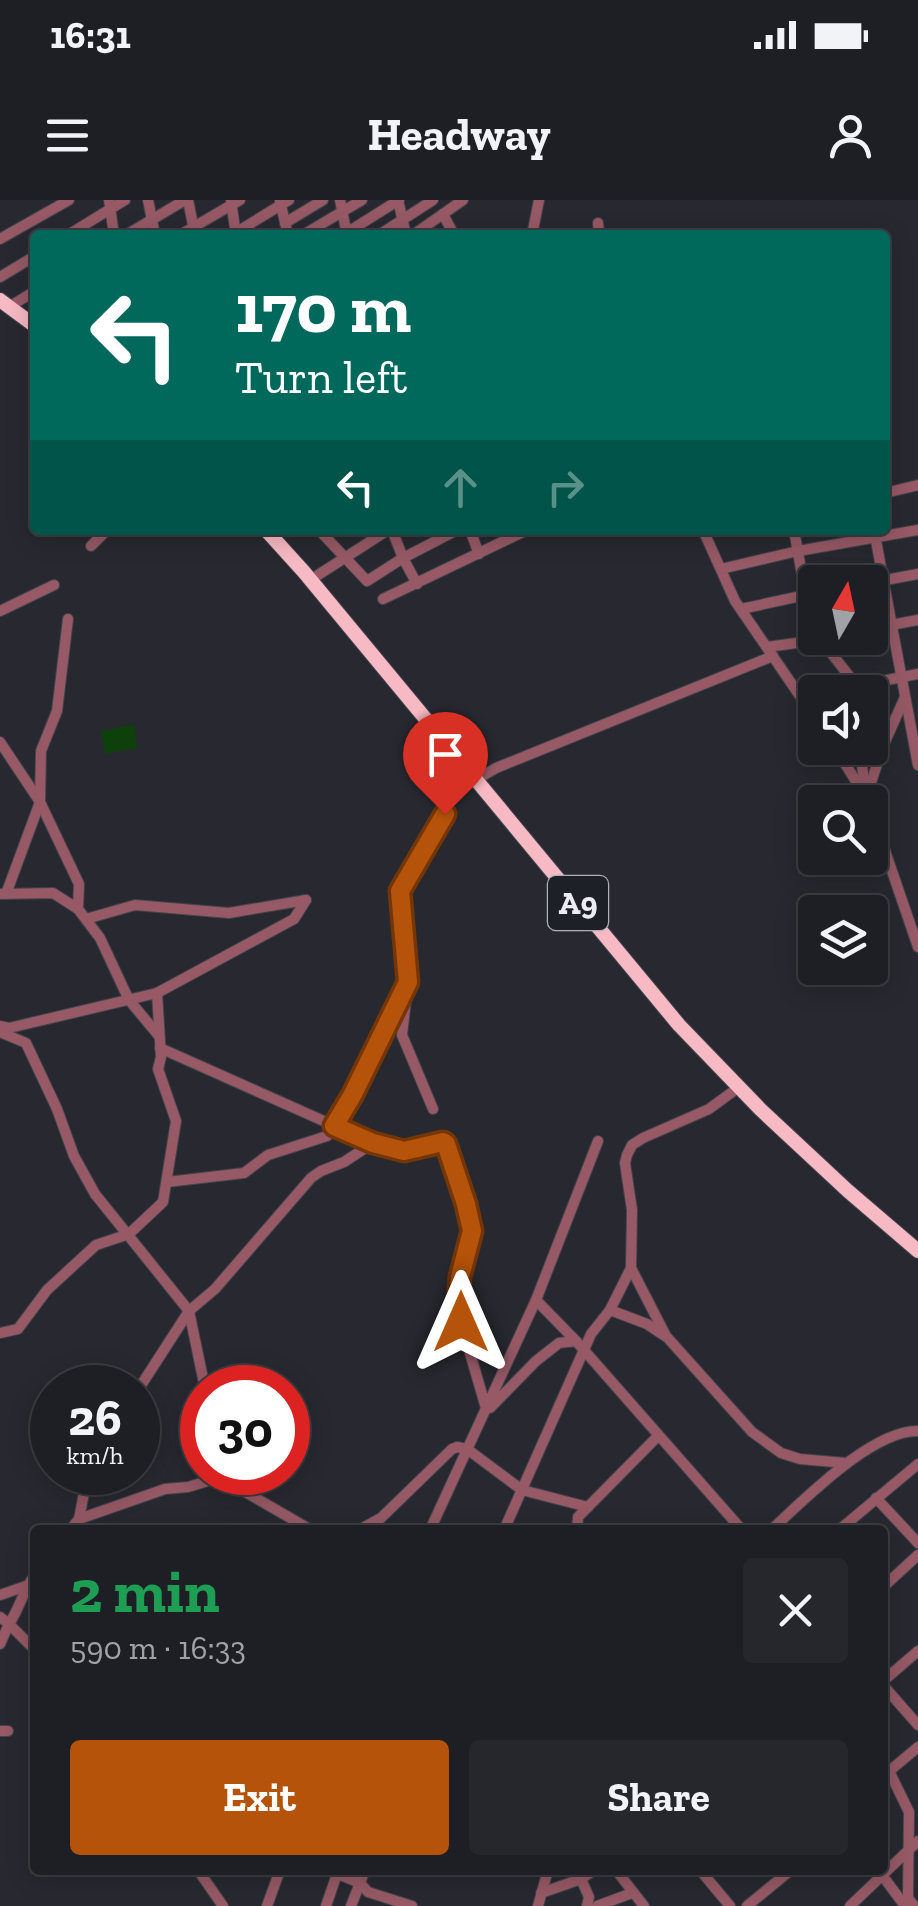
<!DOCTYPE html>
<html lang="en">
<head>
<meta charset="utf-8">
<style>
	:root { --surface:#1e1f24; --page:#26272c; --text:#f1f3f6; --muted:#a1a2a6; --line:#3c3d41; --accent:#b45309 }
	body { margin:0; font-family:"Zilla Slab",serif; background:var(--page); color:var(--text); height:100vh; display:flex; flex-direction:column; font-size:38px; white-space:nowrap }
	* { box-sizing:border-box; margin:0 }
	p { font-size:32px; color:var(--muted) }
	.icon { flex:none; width:55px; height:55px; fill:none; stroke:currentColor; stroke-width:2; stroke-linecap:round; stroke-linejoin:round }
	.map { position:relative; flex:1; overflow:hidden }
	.sheet { position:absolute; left:30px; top:1325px; width:858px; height:350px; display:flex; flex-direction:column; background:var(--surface); border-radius:10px; box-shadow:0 5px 25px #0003,0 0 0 2px var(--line) }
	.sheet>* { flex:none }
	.banner { position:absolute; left:30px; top:30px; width:860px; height:305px; border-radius:10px; box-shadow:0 5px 25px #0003,0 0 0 2px var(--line); background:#00695c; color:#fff; overflow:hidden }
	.needle { width:65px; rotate:9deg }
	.tools { position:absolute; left:798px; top:365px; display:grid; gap:20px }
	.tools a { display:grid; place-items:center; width:90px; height:90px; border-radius:10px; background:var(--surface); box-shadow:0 5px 25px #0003,0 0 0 2px var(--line); font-size:50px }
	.speed { position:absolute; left:30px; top:1165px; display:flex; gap:20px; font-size:50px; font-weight:700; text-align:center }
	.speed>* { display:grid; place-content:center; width:130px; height:130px; border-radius:50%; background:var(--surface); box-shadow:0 5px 25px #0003,0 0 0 2px var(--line); line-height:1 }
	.speed small { font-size:25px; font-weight:400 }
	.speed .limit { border:15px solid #d22; background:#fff; color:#111 }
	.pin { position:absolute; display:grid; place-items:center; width:85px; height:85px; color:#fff; margin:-102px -42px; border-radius:50% 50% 50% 0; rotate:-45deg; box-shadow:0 0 10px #0007 }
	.pin .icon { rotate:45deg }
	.me { position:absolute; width:110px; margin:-55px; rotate:0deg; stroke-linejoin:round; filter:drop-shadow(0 0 8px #0008) }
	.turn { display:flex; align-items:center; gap:35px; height:210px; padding:0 40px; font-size:45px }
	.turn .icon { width:130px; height:130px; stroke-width:2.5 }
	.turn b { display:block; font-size:70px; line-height:85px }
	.lanes { display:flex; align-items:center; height:95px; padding:0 40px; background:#0003; justify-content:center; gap:50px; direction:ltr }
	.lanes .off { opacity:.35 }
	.round { display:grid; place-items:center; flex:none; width:105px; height:105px; border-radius:10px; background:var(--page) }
	.headline { display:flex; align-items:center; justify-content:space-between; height:170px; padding:0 40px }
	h1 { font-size:60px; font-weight:700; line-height:75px; color:#1e9e55 }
	.primary-button { display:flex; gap:20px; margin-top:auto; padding:20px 40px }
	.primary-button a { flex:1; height:115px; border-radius:10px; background:var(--accent); color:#fff; font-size:40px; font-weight:700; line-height:115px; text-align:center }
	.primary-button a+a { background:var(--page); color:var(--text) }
	.status { display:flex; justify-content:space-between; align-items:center; height:70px; padding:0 50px; background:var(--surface); direction:ltr }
	.status svg { height:28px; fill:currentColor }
	header { display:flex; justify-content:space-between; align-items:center; height:130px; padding:0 40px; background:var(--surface); font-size:45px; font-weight:700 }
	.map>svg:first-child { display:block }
</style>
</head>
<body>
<div class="status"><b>16:31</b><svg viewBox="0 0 49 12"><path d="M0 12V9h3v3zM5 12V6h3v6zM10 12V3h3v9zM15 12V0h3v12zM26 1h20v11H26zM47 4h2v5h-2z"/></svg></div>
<header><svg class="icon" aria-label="menu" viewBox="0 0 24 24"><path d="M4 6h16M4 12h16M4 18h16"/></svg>Headway<svg class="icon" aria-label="person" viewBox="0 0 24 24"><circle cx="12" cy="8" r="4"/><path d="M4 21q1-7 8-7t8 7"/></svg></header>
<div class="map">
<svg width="918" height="1706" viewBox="0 0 918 1706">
	<rect width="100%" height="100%" fill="#282930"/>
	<polygon fill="#0d400a" points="134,524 137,548 105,554 101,531"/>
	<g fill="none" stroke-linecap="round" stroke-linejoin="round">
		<g stroke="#43444b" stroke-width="12">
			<g id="minor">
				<polyline points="109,0 114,35"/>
				<polyline points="148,0 155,35"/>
				<polyline points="188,0 195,35"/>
				<polyline points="340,0 347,35"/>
				<polyline points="398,0 406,35"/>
				<polyline points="231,1 236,35"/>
				<polyline points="280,1 288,35"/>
				<polyline points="443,14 454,35"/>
				<polyline points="285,23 323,0"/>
				<polyline points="598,23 599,35"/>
				<polyline points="68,35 125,0"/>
				<polyline points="126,35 185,0"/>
				<polyline points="180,35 240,0"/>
				<polyline points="232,35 289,0"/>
				<polyline points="303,35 362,0"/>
				<polyline points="343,35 399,0"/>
				<polyline points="379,35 433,0"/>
				<polyline points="413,35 463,0"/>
				<polyline points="532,35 539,0"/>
				<polyline points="0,39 69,0"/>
				<polyline points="0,77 35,56"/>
				<polyline points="9,107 35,91"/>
				<polyline points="885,293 918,285"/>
				<polyline points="319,330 367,381 403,358 457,330"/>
				<polyline points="392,330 403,358 417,384"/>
				<polyline points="470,330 479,354"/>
				<polyline points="703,330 735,401 815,518"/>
				<polyline points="794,330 814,442"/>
				<polyline points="874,330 918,565"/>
				<polyline points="91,346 107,330"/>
				<polyline points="721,369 798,351 918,330"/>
				<polyline points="318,375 388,330"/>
				<polyline points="870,383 918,374"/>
				<polyline points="383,399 527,330"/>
				<polyline points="741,409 815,393"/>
				<polyline points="0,411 54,385"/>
				<polyline points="870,429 918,420"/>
				<polyline points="821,440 857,486 857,492"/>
				<polyline points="767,447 833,438"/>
				<polyline points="857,486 918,474"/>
				<polyline points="0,542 40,602 79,684 78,709"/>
				<polyline points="835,548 866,597"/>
				<polyline points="860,548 865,591"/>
				<polyline points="484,575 496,568 773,456"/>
				<polyline points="866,597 884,544 905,497"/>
				<polyline points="870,607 918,747"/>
				<polyline points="1,694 53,693 78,709 100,738 129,800 159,836"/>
				<polyline points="6,694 40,602 41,551 57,511 68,419"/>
				<polyline points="86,719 135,705 229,713 306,700"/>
				<polyline points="0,826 9,828 157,793"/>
				<polyline points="0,832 26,843 57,909 74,956 95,994 189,1111 205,1188"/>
				<polyline points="160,848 373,943"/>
				<polyline points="433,909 402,835 408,783 399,691 445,614"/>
				<polyline points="167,982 244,973 268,955 327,936 353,894 408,783"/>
				<polyline points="631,1068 666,1136 752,1232 781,1253 800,1259 846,1263"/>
				<polyline points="536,1100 576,1141"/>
				<polyline points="610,1110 647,1124 665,1136"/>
				<polyline points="0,1133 18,1129 47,1090 96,1045 129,1034 163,1002 176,921 158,869 161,857 157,793 294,719 306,700"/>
				<polyline points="138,1190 189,1111 215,1089 311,978 321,971 344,962 373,943 404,951 443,942 446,944 466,1004 472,1031 460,1077 458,1103 461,1122 486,1208"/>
				<polyline points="490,1208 536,1161 559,1143 576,1141 742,1330"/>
				<polyline points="226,1273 242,1290 311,1330"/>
				<polyline points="876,1298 918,1343"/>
				<polyline points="79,1319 165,1289 188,1287 228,1275"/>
				<polyline points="70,1330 79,1319 88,1272"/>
				<polyline points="359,1330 381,1318 452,1249 457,1247 467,1249 522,1290 588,1307"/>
				<polyline points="430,1330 536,1100 598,941"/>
				<polyline points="504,1330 591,1134 610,1110 631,1068 632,1010 625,963 627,955 632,945 643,938 709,909 739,887"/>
				<polyline points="577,1330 578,1317 658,1236"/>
				<path d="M771,1330C804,1300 872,1230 918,1231"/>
				<polyline points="839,1330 918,1264"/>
				<path d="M35,1375C23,1390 20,1408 9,1424L35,1450"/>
				<polyline points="882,1388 918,1355"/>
				<polyline points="0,1395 26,1386"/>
				<polyline points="0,1417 9,1424 0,1444"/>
				<polyline points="882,1482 918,1451"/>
				<polyline points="882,1484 918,1525"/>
				<polyline points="0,1531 8,1531"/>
				<polyline points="889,1571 909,1612 908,1698 914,1706"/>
				<polyline points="882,1577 918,1547"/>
				<polyline points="198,1670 223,1706"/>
				<polyline points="328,1670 360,1683 368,1692 412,1706"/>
				<polyline points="616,1670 644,1706"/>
				<polyline points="700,1670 730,1706"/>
				<polyline points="879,1671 905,1706"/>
				<polyline points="581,1679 589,1697 587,1706"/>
				<polyline points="541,1693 581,1679 594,1670"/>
				<polyline points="267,1706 280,1670"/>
				<polyline points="326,1706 338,1671"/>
				<polyline points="351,1706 365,1670"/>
				<polyline points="538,1706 548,1670"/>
				<polyline points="597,1706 632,1693"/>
				<polyline points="747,1706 791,1670"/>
				<polyline points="850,1706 918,1641"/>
			</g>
		</g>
		<g stroke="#43444b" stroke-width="16">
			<g id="highway">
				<polyline points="0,100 35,126"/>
				<polyline points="266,330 304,372 679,825 760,909 848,991 918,1051"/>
			</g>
		</g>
		<use href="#minor" stroke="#965965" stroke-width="10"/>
		<use href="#highway" stroke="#f7b9c4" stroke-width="14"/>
	</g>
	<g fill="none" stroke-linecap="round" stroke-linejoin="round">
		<g stroke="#753606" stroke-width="25">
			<polyline id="route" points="445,614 400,691 408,782 353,894 334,926 373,943 404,951 443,942 446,944 466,1004 472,1031 460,1077 458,1103 461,1122"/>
		</g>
		<use href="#route" stroke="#b45309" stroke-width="18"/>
	</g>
	<g text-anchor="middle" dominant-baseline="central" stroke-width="8" stroke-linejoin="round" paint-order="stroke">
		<rect fill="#1e2027" stroke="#aeb0b5" stroke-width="2.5" x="548" y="676" width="60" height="54" rx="8"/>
		<g font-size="32" font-weight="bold" fill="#ecedf2">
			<text x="578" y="703">A9</text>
		</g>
	</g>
</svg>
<div class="tools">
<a><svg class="needle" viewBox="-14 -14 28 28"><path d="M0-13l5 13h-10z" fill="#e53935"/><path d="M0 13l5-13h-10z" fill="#a1a2a6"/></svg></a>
<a><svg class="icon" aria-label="sound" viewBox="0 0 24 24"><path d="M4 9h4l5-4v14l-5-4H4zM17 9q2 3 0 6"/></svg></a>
<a><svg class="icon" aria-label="search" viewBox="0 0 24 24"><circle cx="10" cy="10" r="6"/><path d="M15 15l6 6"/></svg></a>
<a><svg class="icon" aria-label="layers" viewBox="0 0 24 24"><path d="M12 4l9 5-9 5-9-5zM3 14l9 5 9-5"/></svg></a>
</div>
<div class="speed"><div>26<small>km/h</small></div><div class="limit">30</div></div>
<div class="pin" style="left:445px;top:614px;background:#d93025"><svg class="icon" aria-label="arrive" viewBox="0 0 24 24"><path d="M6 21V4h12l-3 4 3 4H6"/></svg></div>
<svg class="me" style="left:461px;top:1122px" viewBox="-20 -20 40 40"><path d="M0-17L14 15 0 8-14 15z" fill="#b45309" stroke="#fff" stroke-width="4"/></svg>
<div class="banner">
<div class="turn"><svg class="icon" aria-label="left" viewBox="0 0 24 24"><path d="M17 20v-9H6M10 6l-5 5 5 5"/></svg><div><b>170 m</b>Turn left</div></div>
<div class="lanes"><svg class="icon" aria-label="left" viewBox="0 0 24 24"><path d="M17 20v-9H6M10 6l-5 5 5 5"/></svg><svg class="icon off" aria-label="ahead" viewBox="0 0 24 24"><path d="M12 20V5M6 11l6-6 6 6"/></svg><svg class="icon off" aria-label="right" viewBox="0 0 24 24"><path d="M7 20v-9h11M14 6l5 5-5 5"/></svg></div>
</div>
<section class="sheet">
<div class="headline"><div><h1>2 min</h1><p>590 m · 16:33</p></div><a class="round"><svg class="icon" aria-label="close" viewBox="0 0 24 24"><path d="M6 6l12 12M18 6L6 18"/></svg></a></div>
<div class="primary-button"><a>Exit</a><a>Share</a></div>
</section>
</div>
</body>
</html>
